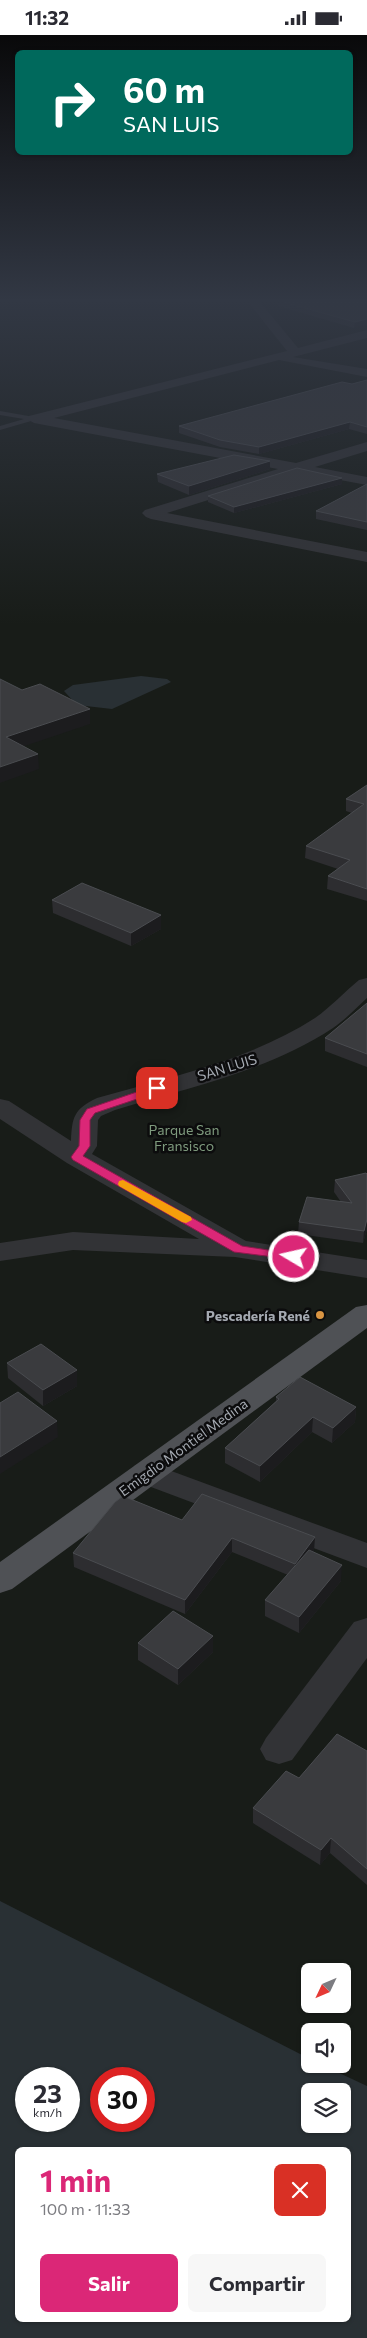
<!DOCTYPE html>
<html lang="es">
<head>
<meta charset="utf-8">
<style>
	:root { --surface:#fff; --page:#f7f7f7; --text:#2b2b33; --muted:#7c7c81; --accent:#db2777 }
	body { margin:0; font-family:Commissioner,sans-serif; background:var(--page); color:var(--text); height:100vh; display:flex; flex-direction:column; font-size:19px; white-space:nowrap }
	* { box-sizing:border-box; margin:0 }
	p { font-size:16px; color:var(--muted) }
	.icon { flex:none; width:28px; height:28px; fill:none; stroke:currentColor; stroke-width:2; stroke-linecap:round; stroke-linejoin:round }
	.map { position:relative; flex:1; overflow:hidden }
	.panel { position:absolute; left:15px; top:2112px; width:336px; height:175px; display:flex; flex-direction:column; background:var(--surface); border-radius:8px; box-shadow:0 1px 4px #0004 }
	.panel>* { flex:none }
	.hud { position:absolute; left:15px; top:15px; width:338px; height:105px; border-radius:8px; box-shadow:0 1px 4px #0004; background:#00695c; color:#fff; overflow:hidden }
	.needle { width:32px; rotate:226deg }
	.tools { position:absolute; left:301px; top:1928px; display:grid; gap:10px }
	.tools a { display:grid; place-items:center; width:50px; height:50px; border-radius:8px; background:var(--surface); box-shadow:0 1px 4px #0004; font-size:25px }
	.speed { position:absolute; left:15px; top:2032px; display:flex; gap:10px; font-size:25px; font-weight:700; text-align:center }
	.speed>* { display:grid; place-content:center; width:65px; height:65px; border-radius:50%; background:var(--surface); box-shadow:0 1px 4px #0004; line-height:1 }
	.speed small { font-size:12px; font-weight:400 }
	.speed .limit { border:8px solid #d22; background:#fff; color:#111 }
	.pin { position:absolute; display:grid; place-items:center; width:42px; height:42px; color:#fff; margin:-21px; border-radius:10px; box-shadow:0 2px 8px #0006 }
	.me { position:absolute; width:55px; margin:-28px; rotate:279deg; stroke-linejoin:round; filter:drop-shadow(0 0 4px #0008) }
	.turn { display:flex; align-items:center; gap:18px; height:105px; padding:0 25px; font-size:22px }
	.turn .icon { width:65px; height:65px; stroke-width:2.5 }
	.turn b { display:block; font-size:35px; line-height:42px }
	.round { display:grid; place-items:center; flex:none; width:52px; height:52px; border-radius:8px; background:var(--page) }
	.summary { display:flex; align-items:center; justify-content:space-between; height:85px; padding:0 25px }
	h1 { font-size:30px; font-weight:700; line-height:38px; color:var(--accent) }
	.primary-button { display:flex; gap:10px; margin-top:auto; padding:10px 25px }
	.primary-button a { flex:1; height:58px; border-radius:8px; background:var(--accent); color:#fff; font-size:20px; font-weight:700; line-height:58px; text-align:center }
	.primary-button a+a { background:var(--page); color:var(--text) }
	.status { display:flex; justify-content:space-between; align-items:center; height:35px; padding:0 25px; background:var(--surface); direction:ltr }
	.status svg { height:14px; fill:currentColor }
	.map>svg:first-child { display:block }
</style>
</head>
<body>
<div class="status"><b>11:32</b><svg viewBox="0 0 49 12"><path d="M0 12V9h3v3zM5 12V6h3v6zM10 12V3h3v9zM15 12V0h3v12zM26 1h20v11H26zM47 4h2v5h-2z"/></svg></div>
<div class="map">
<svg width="367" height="2303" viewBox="0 0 367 2303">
	<rect width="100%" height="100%" fill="#111112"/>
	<path fill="#181c18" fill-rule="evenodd" d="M0,267H367V2303L349,2285V2115H18L0,2252ZM310,1936H342V1969H310ZM310,1996H342V2029H310ZM26,2044H69V2086H26ZM101,2044H144V2086H101ZM310,2056H342V2089H310Z"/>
	<g fill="#293034" fill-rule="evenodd">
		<polygon points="141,641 167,644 171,647 112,674 77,670 64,656 73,650"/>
		<path d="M0,1866L310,2024V2029H320L367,2051V2303H0ZM26,2044H69V2086H26ZM101,2044H144V2086H101ZM310,2056H342V2089H310ZM18,2115H349V2285H18Z"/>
	</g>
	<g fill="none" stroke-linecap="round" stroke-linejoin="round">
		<polygon fill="#323336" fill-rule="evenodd" points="0,376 34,382 38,384 0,395 0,391 24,384 0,380"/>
		<g fill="#323336" fill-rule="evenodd">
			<polygon points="248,267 260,267 298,313 367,295 367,303 293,322 367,334 367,342 279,325 54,383 296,428 367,407 367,416 315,432 367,442 367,450 297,437 167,478 367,517 367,527 151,484 146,482 142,478 145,475 278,434 34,388 27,384 29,381 287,316"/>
			<path d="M367,943V963C356,973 345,985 333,993C268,1036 189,1052 115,1075L101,1081L98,1085L97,1111L92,1119L246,1206L367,1225V1243L235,1222L73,1215L0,1226V1208L73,1197L199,1204L67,1128L0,1084V1064L9,1066L71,1106C72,1082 74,1074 97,1063C171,1042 250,1025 315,983C331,972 344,957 359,945Z"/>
			<polygon points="147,1427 367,1508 367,1533 135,1446 131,1438 135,1430"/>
			<polygon points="367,1583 367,1623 292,1725 279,1729 266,1725 260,1714 266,1703 354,1587"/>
		</g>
		<polygon fill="#4f5155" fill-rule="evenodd" points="367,1270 367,1293 12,1554 0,1558 0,1527 356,1272"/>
	</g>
	<g fill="#2d2d30">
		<polygon points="278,267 367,267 354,293 278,271"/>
		<polygon points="367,345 367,399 349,394 259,419 220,412 179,398 179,391"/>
		<polygon points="270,426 270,434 189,460 158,447 157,439"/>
		<polygon points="342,443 342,449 234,478 208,467 208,461"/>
		<polygon points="367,449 367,495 316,484 316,476"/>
		<polygon points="367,750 367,866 327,854 328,841 338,834 305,823 306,811 352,778 346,776 346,764"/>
		<polygon points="52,865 161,880 161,894 131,911 53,878"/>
		<polygon points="367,968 367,1032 325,1016 325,1003"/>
		<polygon points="367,1139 367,1194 363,1208 298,1199 299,1187 341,1167 334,1157 335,1145"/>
		<polygon points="7,1328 77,1351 43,1371 8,1343"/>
		<polygon points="276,1362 356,1372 355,1387 332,1408 312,1397 260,1447 225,1428 225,1413 276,1366"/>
		<polygon points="182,1485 314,1516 313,1517 341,1546 299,1598 265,1581 265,1565 288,1540 232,1517 185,1579 74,1532 73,1518"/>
		<polygon points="138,1608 213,1617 178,1650 138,1625"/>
		<polygon points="367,1716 367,1850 330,1818 320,1830 253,1788 253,1773 299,1743"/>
	</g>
	<g fill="#1c1c1e">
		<polygon points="367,284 367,290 354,293 355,287"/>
		<polygon points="350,387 349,394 259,419 259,412"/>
		<polygon points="270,426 270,434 189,460 189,451"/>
		<polygon points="342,443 342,449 234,478 234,472"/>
		<polygon points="90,674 90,689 7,717 6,702"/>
		<polygon points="38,719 39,734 0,748 0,732"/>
		<polygon points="161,880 161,894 131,911 131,898"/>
		<polygon points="367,1184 367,1194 363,1208 364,1196"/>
		<polygon points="77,1335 77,1351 43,1371 43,1355"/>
		<polygon points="356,1372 355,1387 332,1408 333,1393"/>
		<polygon points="313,1382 312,1397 260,1447 260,1431"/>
		<polygon points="57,1386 58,1402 0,1439 0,1422"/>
		<polygon points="315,1502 314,1516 295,1543 295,1529"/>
		<polygon points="232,1503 232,1517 185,1579 185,1565"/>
		<polygon points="342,1530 341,1546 299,1598 299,1582"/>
		<polygon points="213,1601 213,1617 178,1650 178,1634"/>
		<polygon points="331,1803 330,1818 320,1830 321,1815"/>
	</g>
	<g fill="#3a3b3e" stroke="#4a4c50">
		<polygon points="283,267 367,267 367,284 355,287"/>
		<polygon points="367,345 367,392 350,387 259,412 220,405 179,391 342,347 352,349"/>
		<polygon points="234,420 270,426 189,451 157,439"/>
		<polygon points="297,433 342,443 234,472 208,461"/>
		<polygon points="367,449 367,487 316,476"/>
		<polygon points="0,644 22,655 40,649 90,674 6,702 38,719 0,732"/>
		<polygon points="367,750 367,854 328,841 350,825 306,811 364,769 346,764"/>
		<polygon points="82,848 161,880 131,898 52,865"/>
		<polygon points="367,968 367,1019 325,1003"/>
		<polygon points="366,1138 367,1139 367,1184 364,1196 299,1187 307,1162 352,1168 335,1145"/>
		<polygon points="41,1309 77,1335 43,1355 7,1328"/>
		<polygon points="300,1342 356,1372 333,1393 313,1382 260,1431 225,1413 279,1364 276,1362"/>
		<polygon points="18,1357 57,1386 0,1422 0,1368"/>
		<polygon points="202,1459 315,1502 295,1529 232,1503 185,1565 73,1518 115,1467 123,1461 182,1485"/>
		<polygon points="309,1515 342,1530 299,1582 265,1565"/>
		<polygon points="173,1576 213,1601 178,1634 138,1608"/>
		<polygon points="337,1699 367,1716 367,1834 331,1803 321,1815 253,1773 286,1736 299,1743"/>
	</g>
	<linearGradient id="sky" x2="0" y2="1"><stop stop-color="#09090a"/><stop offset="0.45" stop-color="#323844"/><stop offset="1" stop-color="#323844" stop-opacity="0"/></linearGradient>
	<rect width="367" height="590" fill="url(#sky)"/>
	<polygon fill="#db2777" stroke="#8e194d" points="157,1050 161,1051 161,1056 95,1078 90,1085 90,1111 83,1121 242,1211 294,1219 298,1220 299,1222 298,1225 234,1217 73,1125 71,1122 79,1111 80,1085 87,1074"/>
	<polygon fill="#f59e0b" points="123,1145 191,1182 192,1185 186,1188 182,1187 119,1151 118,1149 119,1146"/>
	<circle fill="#d99542" stroke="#0c0c0d" stroke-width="2" cx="320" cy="1280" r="5"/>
	<g text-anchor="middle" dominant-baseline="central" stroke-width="5" stroke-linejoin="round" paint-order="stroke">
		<g font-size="14" fill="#a4a9b1" stroke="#0c0c0d">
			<text transform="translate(227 1032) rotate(-17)">SAN LUIS</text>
			<text transform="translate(183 1412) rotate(-36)">Emigdio Montiel Medina</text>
		</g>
		<g font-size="14" fill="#7e9a7d" stroke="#0c0c0d">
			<text x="184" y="1094">Parque San<tspan x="184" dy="16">Fransisco</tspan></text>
		</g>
		<g font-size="14" font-weight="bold" fill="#a4a9b1" stroke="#0c0c0d" text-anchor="end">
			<text x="310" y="1280">Pescadería René</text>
		</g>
	</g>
</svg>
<div class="tools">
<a><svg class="needle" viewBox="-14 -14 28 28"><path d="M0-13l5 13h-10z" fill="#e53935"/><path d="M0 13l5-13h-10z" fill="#7c7c81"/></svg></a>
<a><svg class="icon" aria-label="sound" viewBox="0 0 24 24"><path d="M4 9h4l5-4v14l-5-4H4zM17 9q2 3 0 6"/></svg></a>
<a><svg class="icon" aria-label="layers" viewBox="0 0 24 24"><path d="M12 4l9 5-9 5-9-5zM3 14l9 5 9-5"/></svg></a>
</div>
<div class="speed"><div>23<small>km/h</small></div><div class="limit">30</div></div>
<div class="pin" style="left:157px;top:1053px;background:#d93025"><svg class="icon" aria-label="arrive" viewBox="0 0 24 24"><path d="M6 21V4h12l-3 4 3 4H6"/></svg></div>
<svg class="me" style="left:294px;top:1222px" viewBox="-20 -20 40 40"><circle r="17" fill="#db2777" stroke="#fff" stroke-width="3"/><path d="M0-11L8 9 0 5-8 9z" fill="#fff"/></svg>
<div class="hud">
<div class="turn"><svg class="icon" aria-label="right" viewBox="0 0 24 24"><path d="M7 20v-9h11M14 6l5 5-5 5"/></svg><div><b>60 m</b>SAN LUIS</div></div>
</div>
<section class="panel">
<div class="summary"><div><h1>1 min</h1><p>100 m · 11:33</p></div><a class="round" style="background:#d93025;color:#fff"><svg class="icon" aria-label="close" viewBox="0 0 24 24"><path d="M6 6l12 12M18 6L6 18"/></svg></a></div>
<div class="primary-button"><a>Salir</a><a>Compartir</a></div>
</section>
</div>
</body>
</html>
